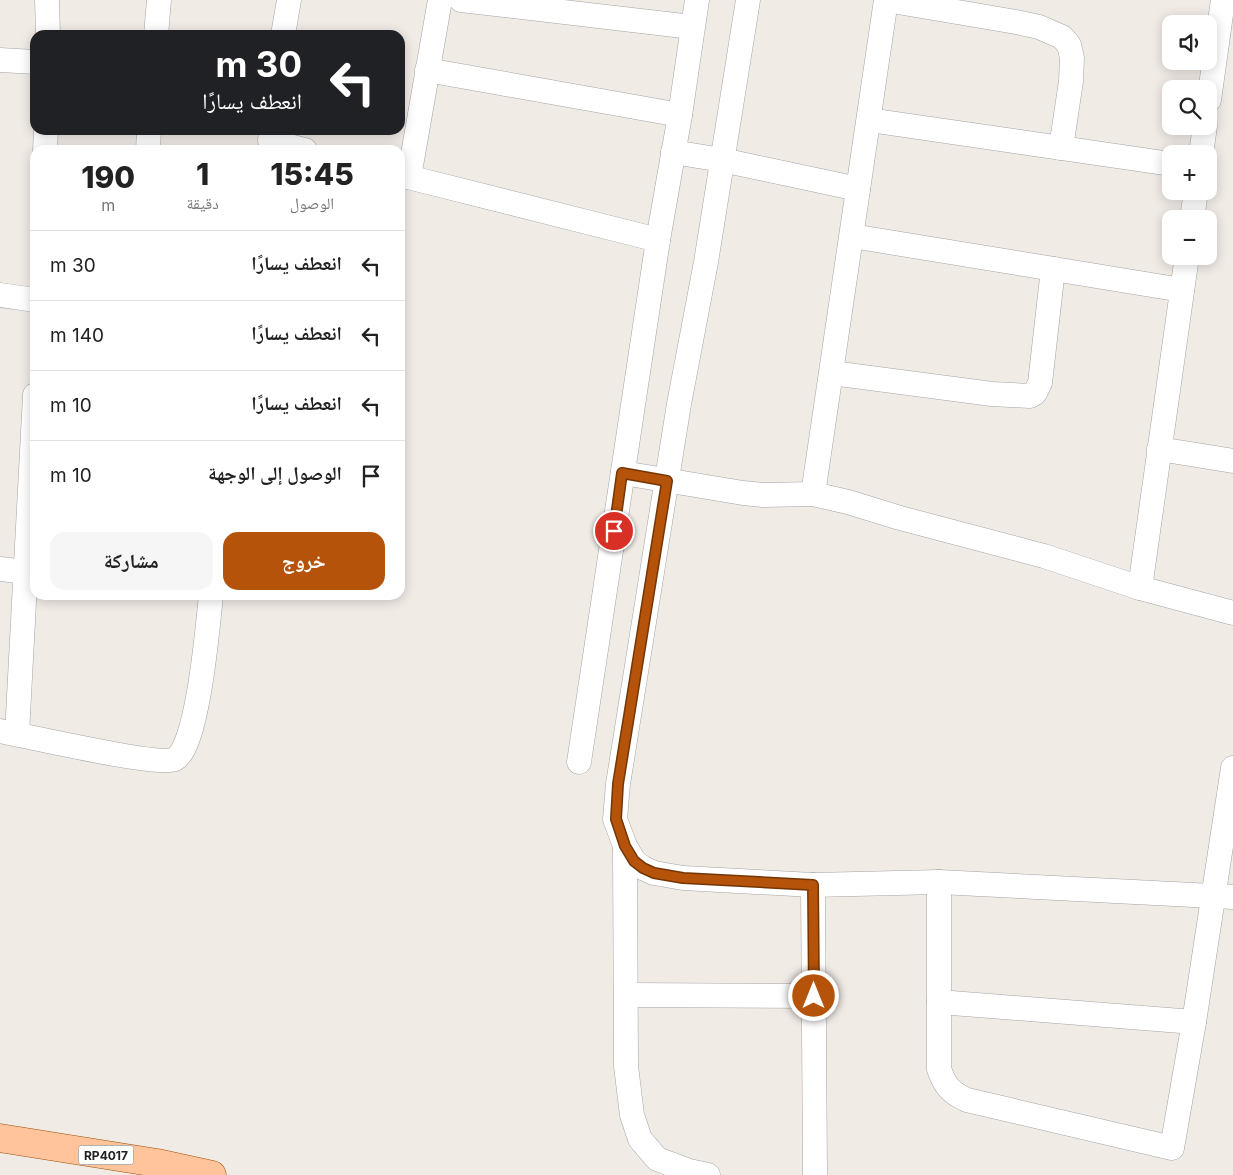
<!DOCTYPE html>
<html lang="ar">
<head>
<meta charset="utf-8">
<style>
	:root { --surface:#fff; --page:#f6f6f6; --text:#222; --muted:#767676; --line:#e0e0e0; --accent:#b45309 }
	body { margin:0; font-family:Inter,"Noto Naskh Arabic",sans-serif; background:var(--page); color:var(--text); direction:rtl; height:100vh; display:flex; flex-direction:column; font-size:19px; white-space:nowrap }
	* { box-sizing:border-box; margin:0 }
	p { font-size:16px; color:var(--muted) }
	.icon { flex:none; width:28px; height:28px; fill:none; stroke:currentColor; stroke-width:2; stroke-linecap:round; stroke-linejoin:round }
	.map { position:relative; flex:1; overflow:hidden; direction:ltr }
	.drawer { position:absolute; left:30px; top:145px; width:375px; height:455px; display:flex; flex-direction:column; background:var(--surface); border-radius:15px; box-shadow:0 2px 12px #0003; direction:rtl }
	.drawer>* { flex:none }
	.guide { position:absolute; left:30px; top:30px; width:375px; height:105px; border-radius:15px; box-shadow:0 2px 12px #0003; direction:rtl; background:#202124; color:#fff; overflow:hidden }
	.tools { position:absolute; left:1162px; top:15px; display:grid; gap:10px }
	.tools a { display:grid; place-items:center; width:55px; height:55px; border-radius:10px; background:var(--surface); box-shadow:0 2px 12px #0003; font-size:25px }
	.pin { position:absolute; display:grid; place-items:center; width:42px; height:42px; color:#fff; margin:-21px; border:2px solid #fff; border-radius:50%; box-shadow:0 1px 5px #0007 }
	.me { position:absolute; width:55px; margin:-28px; rotate:0deg; stroke-linejoin:round; filter:drop-shadow(0 0 4px #0008) }
	.turn { display:flex; align-items:center; gap:18px; height:105px; padding:0 20px; font-size:22px }
	.turn .icon { width:65px; height:65px; stroke-width:2.5 }
	.turn b { display:block; font-size:35px; line-height:42px }
	.eta { display:flex; justify-content:space-evenly; align-items:center; height:85px; text-align:center }
	.eta b { font-size:30px; font-weight:800; line-height:35px }
	.action { display:flex; gap:10px; margin-top:auto; padding:10px 20px }
	.action a { flex:1; height:58px; border-radius:15px; background:var(--accent); color:#fff; font-size:20px; font-weight:800; line-height:58px; text-align:center }
	.action a+a { background:var(--page); color:var(--text) }
	ul { padding:0; list-style:none }
	li { display:flex; align-items:center; gap:15px; height:70px; padding:0 20px; border-top:1px solid var(--line) }
	li div { flex:1 }
	li b { display:block; font-size:19px }
	li em { font-style:normal }
	.map>svg:first-child { display:block }
</style>
</head>
<body>
<div class="map">
<svg width="1233" height="1175" viewBox="0 0 1233 1175">
	<rect width="100%" height="100%" fill="#f1ebe6"/>
	<g fill="none" stroke-linecap="round" stroke-linejoin="round">
		<g stroke="#a4a4a4" stroke-width="25">
			<g id="minor">
				<polyline points="47,0 48,35"/>
				<polyline points="461,0 692,27"/>
				<polyline points="748,0 706,262 679,404 618,784 615,819 625,846 634,861 643,868 654,873 683,878 813,885 939,882 1233,897"/>
				<polyline points="886,0 1016,22 1039,27 1062,37 1069,45 1072,58 1071,81 1061,148"/>
				<polyline points="156,35 159,0"/>
				<polyline points="283,35 289,0"/>
				<polyline points="0,60 35,62"/>
				<polyline points="427,70 680,115"/>
				<polyline points="1209,100 1223,0"/>
				<polyline points="869,120 1171,164"/>
				<polyline points="271,130 270,141 305,150"/>
				<polyline points="45,150 46,130"/>
				<polyline points="148,150 149,130"/>
				<polyline points="673,152 722,160 858,189"/>
				<polyline points="1201,154 1205,126"/>
				<polyline points="400,175 658,240"/>
				<polyline points="409,177 440,0"/>
				<polyline points="1192,219 1196,191"/>
				<polyline points="852,236 1182,290"/>
				<polyline points="0,295 35,300"/>
				<polyline points="832,373 992,394 1030,396 1035,393 1040,383 1053,269"/>
				<polyline points="1159,449 1233,461"/>
				<polyline points="623,473 743,493 763,495 813,494 848,502 900,518 1044,556 1140,588 1233,613"/>
				<polyline points="813,494 886,0"/>
				<polyline points="0,569 26,572"/>
				<polyline points="1140,588 1187,256"/>
				<path d="M0,731C26,736 160,767 175,759C198,747 208,623 211,595"/>
				<polyline points="17,734 35,395"/>
				<polyline points="579,762 658,240 680,115 697,0"/>
				<polyline points="625,846 626,1066 632,1115 640,1139 657,1159 689,1171 708,1175"/>
				<path d="M939,882V1069C945,1086 951,1093 967,1100L1172,1148L1194,1022L1233,768"/>
				<polyline points="813,885 815,1175"/>
				<polyline points="626,995 814,996"/>
				<polyline points="939,1002 1194,1022"/>
			</g>
		</g>
		<g stroke="#9b4e00" stroke-width="29">
			<polyline id="primary" points="0,1138 157,1163 212,1175"/>
		</g>
		<use href="#minor" stroke="#fff" stroke-width="24"/>
		<use href="#primary" stroke="#ffc49c" stroke-width="28"/>
	</g>
	<g fill="none" stroke-linecap="round" stroke-linejoin="round">
		<g stroke="#753606" stroke-width="12">
			<polyline id="route" points="614,531 622,473 667,481 618,784 616,819 625,846 634,861 643,868 654,873 683,878 813,885 814,996"/>
		</g>
		<use href="#route" stroke="#b45309" stroke-width="9"/>
	</g>
	<g text-anchor="middle" dominant-baseline="central" stroke-width="4.5" stroke-linejoin="round" paint-order="stroke">
		<rect fill="#fff" stroke="#636363" stroke-width="1" x="78.5" y="1145.5" width="55" height="19" rx="4"/>
		<g font-size="12" font-weight="bold" fill="#202020">
			<text x="106" y="1155">RP4017</text>
		</g>
	</g>
</svg>
<div class="tools">
<a><svg class="icon" aria-label="sound" viewBox="0 0 24 24"><path d="M4 9h4l5-4v14l-5-4H4zM17 9q2 3 0 6"/></svg></a>
<a><svg class="icon" aria-label="search" viewBox="0 0 24 24"><circle cx="10" cy="10" r="6"/><path d="M15 15l6 6"/></svg></a>
<a>+</a>
<a>−</a>
</div>
<div class="pin" style="left:614px;top:531px;background:#d93025"><svg class="icon" aria-label="arrive" viewBox="0 0 24 24"><path d="M6 21V4h12l-3 4 3 4H6"/></svg></div>
<svg class="me" style="left:814px;top:996px" viewBox="-20 -20 40 40"><circle r="17" fill="#b45309" stroke="#fff" stroke-width="3"/><path d="M0-11L8 9 0 5-8 9z" fill="#fff"/></svg>
<div class="guide">
<div class="turn"><svg class="icon" aria-label="left" viewBox="0 0 24 24"><path d="M17 20v-9H6M10 6l-5 5 5 5"/></svg><div><b>30 m</b>انعطف يسارًا</div></div>
</div>
<section class="drawer">
<div class="eta">
<div><b>15:45</b><p>الوصول</p></div>
<div><b>1</b><p>دقيقة</p></div>
<div><b>190</b><p>m</p></div>
</div>
<ul>
<li><svg class="icon" aria-label="left" viewBox="0 0 24 24"><path d="M17 20v-9H6M10 6l-5 5 5 5"/></svg><div><b>انعطف يسارًا</b></div><em>30 m</em></li>
<li><svg class="icon" aria-label="left" viewBox="0 0 24 24"><path d="M17 20v-9H6M10 6l-5 5 5 5"/></svg><div><b>انعطف يسارًا</b></div><em>140 m</em></li>
<li><svg class="icon" aria-label="left" viewBox="0 0 24 24"><path d="M17 20v-9H6M10 6l-5 5 5 5"/></svg><div><b>انعطف يسارًا</b></div><em>10 m</em></li>
<li><svg class="icon" aria-label="arrive" viewBox="0 0 24 24"><path d="M6 21V4h12l-3 4 3 4H6"/></svg><div><b>الوصول إلى الوجهة</b></div><em>10 m</em></li>
</ul>
<div class="action"><a>خروج</a><a>مشاركة</a></div>
</section>
</div>
</body>
</html>
